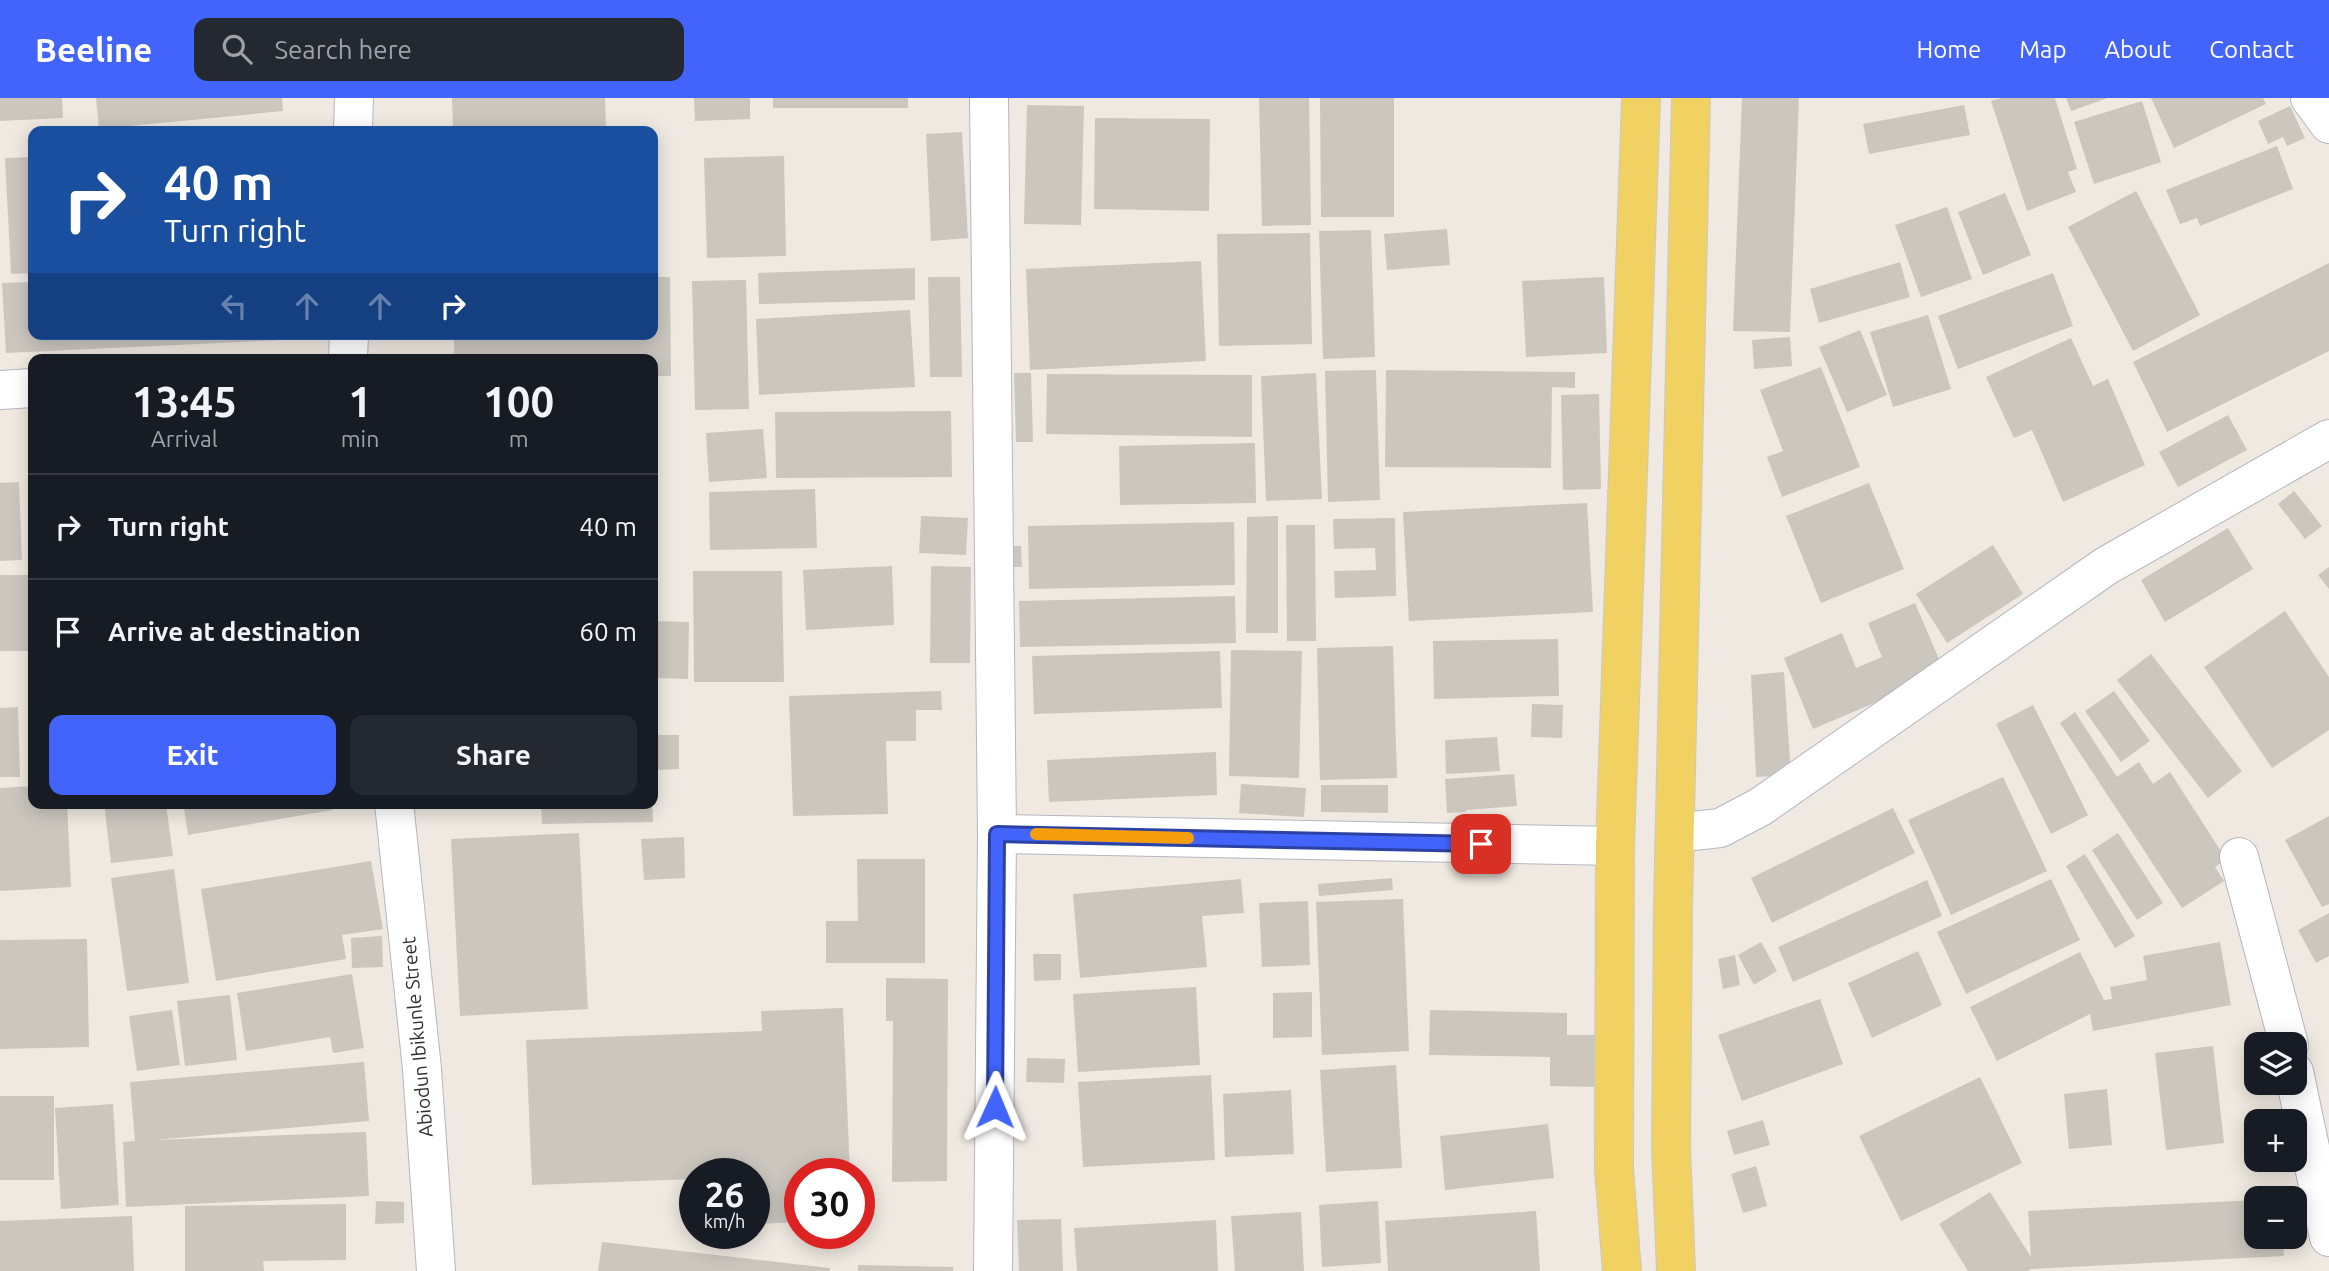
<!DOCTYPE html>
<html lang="en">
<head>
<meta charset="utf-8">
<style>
	:root { --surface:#171b24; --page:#242831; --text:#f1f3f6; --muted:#9ea1a6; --line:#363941; --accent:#4264fb }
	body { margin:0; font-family:Ubuntu,sans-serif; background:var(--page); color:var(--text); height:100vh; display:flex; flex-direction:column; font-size:26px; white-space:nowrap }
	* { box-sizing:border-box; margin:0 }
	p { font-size:23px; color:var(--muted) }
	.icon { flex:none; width:38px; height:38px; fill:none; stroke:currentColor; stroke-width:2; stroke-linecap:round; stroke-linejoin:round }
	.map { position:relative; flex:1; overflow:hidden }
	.drawer { position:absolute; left:28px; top:256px; width:630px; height:455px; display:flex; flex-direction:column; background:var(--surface); border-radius:14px; box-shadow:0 4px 18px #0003 }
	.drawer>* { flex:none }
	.top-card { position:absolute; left:28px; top:28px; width:630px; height:214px; border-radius:14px; box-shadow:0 4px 18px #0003; background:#1a4fa0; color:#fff; overflow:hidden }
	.fabs { position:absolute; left:2244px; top:934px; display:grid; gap:14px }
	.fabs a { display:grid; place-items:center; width:63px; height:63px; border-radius:14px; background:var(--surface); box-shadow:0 4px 18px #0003; font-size:35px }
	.speed { position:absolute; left:679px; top:1060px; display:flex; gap:14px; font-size:35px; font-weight:700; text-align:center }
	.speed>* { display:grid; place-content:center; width:91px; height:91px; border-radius:50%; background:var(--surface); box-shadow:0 4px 18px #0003; line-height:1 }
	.speed small { font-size:18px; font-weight:400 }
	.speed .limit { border:10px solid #d22; background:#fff; color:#111 }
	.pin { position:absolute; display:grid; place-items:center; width:60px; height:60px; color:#fff; margin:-30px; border-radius:14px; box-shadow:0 4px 10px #0006 }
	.me { position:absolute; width:77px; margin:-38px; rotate:1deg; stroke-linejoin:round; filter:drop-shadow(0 0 5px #0008) }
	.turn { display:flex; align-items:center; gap:24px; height:147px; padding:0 21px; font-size:32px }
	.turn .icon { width:91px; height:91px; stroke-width:2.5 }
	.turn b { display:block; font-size:49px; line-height:60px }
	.lanes { display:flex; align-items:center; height:66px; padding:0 21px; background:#0003; justify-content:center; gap:35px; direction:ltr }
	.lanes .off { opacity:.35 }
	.eta { display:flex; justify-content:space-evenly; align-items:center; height:119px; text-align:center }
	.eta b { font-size:42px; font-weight:700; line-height:49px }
	.primary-button { display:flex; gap:14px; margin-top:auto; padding:14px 21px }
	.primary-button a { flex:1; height:80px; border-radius:14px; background:var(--accent); color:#fff; font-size:28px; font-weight:700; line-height:80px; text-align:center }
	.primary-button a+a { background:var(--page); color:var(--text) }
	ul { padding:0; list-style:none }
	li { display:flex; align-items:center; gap:21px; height:105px; padding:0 21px; border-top:2px solid var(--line) }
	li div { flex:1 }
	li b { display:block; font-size:26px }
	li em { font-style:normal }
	header { display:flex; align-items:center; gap:42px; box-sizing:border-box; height:98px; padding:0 35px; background:var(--accent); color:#fff }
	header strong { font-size:33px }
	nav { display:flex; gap:38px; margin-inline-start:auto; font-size:24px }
	.search { width:490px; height:63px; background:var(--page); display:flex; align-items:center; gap:18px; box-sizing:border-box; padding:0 24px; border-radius:14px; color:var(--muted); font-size:26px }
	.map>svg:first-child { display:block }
</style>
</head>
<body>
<header>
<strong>Beeline</strong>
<div class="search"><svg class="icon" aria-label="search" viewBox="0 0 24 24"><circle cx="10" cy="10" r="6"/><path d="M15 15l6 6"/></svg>Search here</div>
<nav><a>Home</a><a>Map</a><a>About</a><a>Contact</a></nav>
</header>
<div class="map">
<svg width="2329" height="1173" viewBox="0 0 2329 1173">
	<rect width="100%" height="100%" fill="#efe9e1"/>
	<g fill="#cbc7bf">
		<polygon points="0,0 62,0 63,20 0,23"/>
		<polygon points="96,0 282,0 283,13 99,31"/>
		<polygon points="452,0 605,0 606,31 453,33"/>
		<polygon points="694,0 750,0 750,21 695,23"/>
		<rect x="773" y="0" width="135" height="10"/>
		<polygon points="1259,0 1309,0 1311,127 1262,128"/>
		<polygon points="1320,0 1394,0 1394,119 1321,119"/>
		<polygon points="1742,0 1799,0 1790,234 1733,233"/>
		<polygon points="2001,0 2055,0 2077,71 2068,74 2076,94 2027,113 1991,3"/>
		<polygon points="2066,0 2108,0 2071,13"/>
		<polygon points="2151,0 2263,0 2266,6 2174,50"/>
		<polygon points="2142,3 2161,64 2094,86 2074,24"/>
		<polygon points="1027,7 1084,8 1081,127 1024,126"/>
		<polygon points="1964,7 1970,37 1869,56 1863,26"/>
		<polygon points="2290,8 2305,40 2287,48 2283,39 2268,46 2258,23"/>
		<polygon points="1095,20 1210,21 1209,113 1094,111"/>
		<polygon points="962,34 968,140 931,143 926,36"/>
		<polygon points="2277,48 2293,91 2200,128 2197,120 2180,126 2166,92"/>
		<polygon points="784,58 786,158 707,160 704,60"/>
		<polygon points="33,59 33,175 11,176 5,60"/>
		<polygon points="2136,93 2200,217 2133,253 2068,129"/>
		<polygon points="2005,95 2031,157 1983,177 1958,114"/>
		<polygon points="1947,109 1972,181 1921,199 1895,127"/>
		<polygon points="1447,131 1450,167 1387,172 1384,136"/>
		<polygon points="1371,132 1375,259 1323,261 1319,133"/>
		<polygon points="1310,135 1312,246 1219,248 1217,136"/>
		<polygon points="1201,163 1206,263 1030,272 1026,171"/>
		<polygon points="1900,164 1910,199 1819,225 1810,191"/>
		<polygon points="2329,165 2329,253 2167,334 2133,264"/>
		<polygon points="915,170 915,202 759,206 758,175"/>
		<polygon points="2053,175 2073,228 1958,271 1938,218"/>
		<polygon points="653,179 670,179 671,278 653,278 653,261 454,261 454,236 653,236"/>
		<polygon points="928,179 960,179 962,279 930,279"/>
		<polygon points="1604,179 1607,255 1526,259 1522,183"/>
		<polygon points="746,182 749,311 695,312 692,183"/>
		<polygon points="33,184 33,236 280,236 280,242 6,255 2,185"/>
		<polygon points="910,212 915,289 759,297 756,221"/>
		<polygon points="1928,217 1951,291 1893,309 1870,234"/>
		<polygon points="1860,232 1887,297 1847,314 1819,249"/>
		<polygon points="1790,239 1792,268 1754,271 1752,242"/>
		<polygon points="2071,240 2093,288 2108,281 2145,367 2063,404 2032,332 2014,340 1986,279"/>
		<polygon points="1821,269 1860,369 1782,399 1767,359 1783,353 1760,292"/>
		<polygon points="1376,272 1380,402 1328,404 1325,273"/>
		<polygon points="1386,272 1575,274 1575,290 1552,289 1551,370 1385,369"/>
		<polygon points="1014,275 1031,275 1033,344 1016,344"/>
		<polygon points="1316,275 1322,401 1266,403 1261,278"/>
		<polygon points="1047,276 1252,277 1252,339 1046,336"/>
		<polygon points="1599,296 1601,391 1563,392 1561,297"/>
		<polygon points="951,313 952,379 776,380 775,314"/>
		<polygon points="2228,317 2247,352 2178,389 2159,354"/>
		<polygon points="763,331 767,380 709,384 706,335"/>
		<polygon points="1255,345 1256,405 1120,407 1119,348"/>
		<polygon points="19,384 22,462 0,463 0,385"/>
		<polygon points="1869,385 1904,471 1821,505 1786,418"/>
		<polygon points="815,391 817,450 710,452 709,394"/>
		<polygon points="2294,393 2322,428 2305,441 2278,406"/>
		<polygon points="1587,405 1593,514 1409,523 1403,414"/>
		<polygon points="921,418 968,420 966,457 919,455"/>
		<polygon points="1278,418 1278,535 1246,535 1247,419"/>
		<polygon points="1395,420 1396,498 1335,500 1334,473 1376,472 1375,450 1334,451 1333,421"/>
		<polygon points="1234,424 1235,487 1029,491 1028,428"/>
		<polygon points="1286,427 1315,427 1316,543 1287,543"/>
		<polygon points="2228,430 2253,471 2165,524 2141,482"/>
		<polygon points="1993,447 2023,496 1947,545 1916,496"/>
		<polygon points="1010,448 1021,448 1022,469 1011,469"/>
		<polygon points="892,468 894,527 806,532 803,472"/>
		<polygon points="931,468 971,469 970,565 930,565"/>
		<polygon points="2329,469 2329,491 2318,477"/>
		<polygon points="693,473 782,473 784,584 694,584"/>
		<rect x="0" y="477" width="33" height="76"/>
		<polygon points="1235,498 1236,545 1020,549 1019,503"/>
		<polygon points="1915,505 1945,575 1813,631 1784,560 1842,535 1856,570 1882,559 1868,525"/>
		<polygon points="2285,513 2329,579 2329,632 2272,670 2204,569"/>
		<polygon points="653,523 689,524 688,581 653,580"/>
		<polygon points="1558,541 1559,598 1434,601 1433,543"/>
		<polygon points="1393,548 1397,680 1320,682 1317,550"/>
		<polygon points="1231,552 1302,553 1299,680 1229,678"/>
		<polygon points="1220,553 1222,610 1034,616 1032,558"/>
		<polygon points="2151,556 2242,673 2208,700 2117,582"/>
		<polygon points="1784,574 1791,677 1756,679 1751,577"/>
		<polygon points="941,593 942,612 916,612 916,643 886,643 888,716 793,718 789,598"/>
		<polygon points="2114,593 2150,643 2121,664 2085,613"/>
		<polygon points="1532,606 1563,607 1562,640 1531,639"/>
		<polygon points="2033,607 2088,717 2051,736 1996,626"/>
		<polygon points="18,609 20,679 0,679 0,610"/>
		<polygon points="2075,614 2117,679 2139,664 2153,686 2170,674 2226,761 2215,769 2224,783 2182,810 2060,625"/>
		<polygon points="658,637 679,637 679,671 657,672"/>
		<polygon points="1497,639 1500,673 1446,676 1445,642"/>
		<polygon points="1216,654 1217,697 1049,704 1047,662"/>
		<polygon points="1514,676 1517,708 1466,712 1466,714 1447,715 1445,681"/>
		<polygon points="2003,679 2047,773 1951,817 1908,722"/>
		<polygon points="1241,686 1306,690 1304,719 1239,715"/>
		<polygon points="1321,687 1388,687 1388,715 1321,714"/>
		<polygon points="33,688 33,705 67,705 71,789 0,793 0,690"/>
		<polygon points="104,705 166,705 173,758 111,765"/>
		<polygon points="183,705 331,705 332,712 188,737"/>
		<polygon points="541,705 652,705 653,724 542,726"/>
		<polygon points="1893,710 1915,755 1772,825 1751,780"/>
		<polygon points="2329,718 2329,806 2322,809 2285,742"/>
		<polygon points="579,735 588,911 460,918 451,741"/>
		<polygon points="2118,735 2163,805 2137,822 2092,752"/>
		<polygon points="684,739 685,780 644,782 641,741"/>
		<polygon points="2085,756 2135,838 2115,850 2066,768"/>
		<polygon points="857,761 925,761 925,865 826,865 826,823 858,823"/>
		<polygon points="371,763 383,831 342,837 346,861 216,883 201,791"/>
		<polygon points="174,771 189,885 127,893 111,780"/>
		<polygon points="1392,780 1393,792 1319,798 1318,786"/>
		<polygon points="1241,781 1244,815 1202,818 1207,869 1080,880 1073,796"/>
		<polygon points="2051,781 2080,842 1966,896 1937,834"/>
		<polygon points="1927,782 1942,818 1793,884 1778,849"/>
		<polygon points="1403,801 1409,953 1322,957 1316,804"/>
		<polygon points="1308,803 1310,867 1262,869 1259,805"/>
		<polygon points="2329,815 2329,858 2316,865 2298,832"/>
		<polygon points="382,838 383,869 352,870 351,840"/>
		<polygon points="87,841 89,949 0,951 0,842"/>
		<polygon points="1761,844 1777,873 1754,887 1738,857"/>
		<polygon points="2220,844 2231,907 2093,933 2090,916 1997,963 1970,909 2080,854 2104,902 2112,901 2110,889 2147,882 2143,858"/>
		<polygon points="1918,853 1942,907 1872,940 1848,885"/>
		<polygon points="1033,856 1061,856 1061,882 1034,883"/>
		<polygon points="1735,857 1740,887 1723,891 1718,861"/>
		<polygon points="352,876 364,950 333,955 330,939 246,953 237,895"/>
		<polygon points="886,880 948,881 947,1083 892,1084 893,923 886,923"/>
		<polygon points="1196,889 1200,967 1078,974 1073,896"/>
		<polygon points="1312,894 1312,939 1273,940 1273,895"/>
		<polygon points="230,897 237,962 185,968 177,903"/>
		<polygon points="1820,901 1843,966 1742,1003 1718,937"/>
		<polygon points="843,910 850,1076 800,1076 800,1124 754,1126 754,1076 695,1076 695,1081 532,1087 526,942 762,933 761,913"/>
		<polygon points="172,912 180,967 137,973 129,918"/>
		<polygon points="1430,912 1567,915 1567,937 1597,937 1596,989 1550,988 1550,959 1429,957"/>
		<polygon points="2213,948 2224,1045 2166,1052 2155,955"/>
		<polygon points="1027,960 1065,961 1064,985 1026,984"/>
		<polygon points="364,964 369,1023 153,1042 366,1034 369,1098 126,1109 123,1044 135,1043 130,984"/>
		<polygon points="1396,967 1402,1070 1326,1074 1320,972"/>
		<polygon points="1211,977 1215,1062 1083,1069 1078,984"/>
		<polygon points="1980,979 2022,1065 1901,1123 1859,1038"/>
		<polygon points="2107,991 2112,1047 2069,1051 2064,996"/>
		<polygon points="1291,992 1294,1056 1225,1059 1223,996"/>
		<rect x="0" y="998" width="54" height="84"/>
		<polygon points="113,1006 119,1107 61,1111 55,1010"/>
		<polygon points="1763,1022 1770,1047 1734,1057 1727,1033"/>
		<polygon points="1548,1026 1554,1080 1445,1092 1440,1038"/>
		<polygon points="1756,1068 1767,1108 1743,1115 1731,1076"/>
		<polygon points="1990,1094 2031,1159 2028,1113 2256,1102 2256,1139 2283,1139 2284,1158 2031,1171 2028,1173 1968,1173 1939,1126"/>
		<polygon points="376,1103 404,1104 404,1125 375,1126"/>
		<polygon points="1378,1103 1381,1165 1322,1169 1319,1107"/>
		<polygon points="346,1106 346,1162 263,1163 264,1173 185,1173 185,1108"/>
		<polygon points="1536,1113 1540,1173 1388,1173 1385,1123"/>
		<polygon points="1301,1114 1304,1173 1235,1173 1231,1118"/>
		<polygon points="132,1118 134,1173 0,1173 0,1123"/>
		<polygon points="1061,1121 1063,1173 1019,1173 1017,1122"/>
		<polygon points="1216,1122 1218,1173 1077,1173 1074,1130"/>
		<polygon points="602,1144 830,1170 830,1173 598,1173"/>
		<polygon points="858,1167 953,1169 953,1173 858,1173"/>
	</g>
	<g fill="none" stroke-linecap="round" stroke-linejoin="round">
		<g stroke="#b4b7c1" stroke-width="40">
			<g id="street">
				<polyline points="989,0 997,736 993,1173"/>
				<polyline points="2310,0 2329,26"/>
				<polyline points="353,33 354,0"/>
				<polyline points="348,261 349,236"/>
				<polyline points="0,292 33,290"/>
				<polyline points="394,705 422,971 436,1173"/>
				<polyline points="1675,735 1720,730 1760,709 2106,468 2329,341"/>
				<polyline points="997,736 1615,748"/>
				<polyline points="2239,759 2289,947"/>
				<polyline points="2294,974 2329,1139"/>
			</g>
		</g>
		<g stroke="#c9c9c9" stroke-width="40">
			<g id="primary">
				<polyline points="1622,1173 1614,1071 1615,748 1641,0"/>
				<polyline points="1676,1173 1671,1050 1673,808 1691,0"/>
			</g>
		</g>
		<use href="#street" stroke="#fff" stroke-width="38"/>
		<use href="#primary" stroke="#f2d163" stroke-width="38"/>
	</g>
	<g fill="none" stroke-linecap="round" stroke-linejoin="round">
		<g stroke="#2b41a3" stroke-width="18">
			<polyline id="route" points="995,1009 997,736 1481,746"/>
		</g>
		<use href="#route" stroke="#4264fb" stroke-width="12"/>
		<polyline stroke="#f59e0b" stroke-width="12" points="1036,736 1188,740"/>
	</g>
	<g text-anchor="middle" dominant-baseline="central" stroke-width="6" stroke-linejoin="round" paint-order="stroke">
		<g font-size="19" fill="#2e2e2e" stroke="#fff">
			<text transform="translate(417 939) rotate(-95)">Abiodun Ibikunle Street</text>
		</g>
	</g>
</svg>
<div class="fabs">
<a><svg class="icon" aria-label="layers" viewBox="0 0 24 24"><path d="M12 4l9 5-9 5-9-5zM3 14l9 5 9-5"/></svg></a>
<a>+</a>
<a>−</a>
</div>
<div class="speed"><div>26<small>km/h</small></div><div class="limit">30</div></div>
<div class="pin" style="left:1481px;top:746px;background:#d93025"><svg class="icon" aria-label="arrive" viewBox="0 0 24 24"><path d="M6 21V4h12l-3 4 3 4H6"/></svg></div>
<svg class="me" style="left:995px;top:1009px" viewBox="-20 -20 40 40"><path d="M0-17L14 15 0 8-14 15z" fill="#4264fb" stroke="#fff" stroke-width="4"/></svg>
<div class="top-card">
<div class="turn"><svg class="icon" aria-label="right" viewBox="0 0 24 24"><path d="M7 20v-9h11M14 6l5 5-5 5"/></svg><div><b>40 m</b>Turn right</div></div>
<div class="lanes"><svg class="icon off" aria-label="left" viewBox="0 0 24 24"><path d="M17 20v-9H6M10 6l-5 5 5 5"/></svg><svg class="icon off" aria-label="ahead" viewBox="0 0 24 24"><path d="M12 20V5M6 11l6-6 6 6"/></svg><svg class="icon off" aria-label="ahead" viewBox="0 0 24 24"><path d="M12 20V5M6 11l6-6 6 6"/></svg><svg class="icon" aria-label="right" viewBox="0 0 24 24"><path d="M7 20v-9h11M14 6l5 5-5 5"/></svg></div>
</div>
<section class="drawer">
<div class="eta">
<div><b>13:45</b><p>Arrival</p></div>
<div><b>1</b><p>min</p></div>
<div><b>100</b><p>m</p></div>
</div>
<ul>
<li><svg class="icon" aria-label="right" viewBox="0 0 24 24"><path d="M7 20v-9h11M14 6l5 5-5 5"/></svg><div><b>Turn right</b></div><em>40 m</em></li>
<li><svg class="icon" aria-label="arrive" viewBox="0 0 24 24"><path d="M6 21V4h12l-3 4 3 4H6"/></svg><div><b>Arrive at destination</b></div><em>60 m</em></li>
</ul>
<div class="primary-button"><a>Exit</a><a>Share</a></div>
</section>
</div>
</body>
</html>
